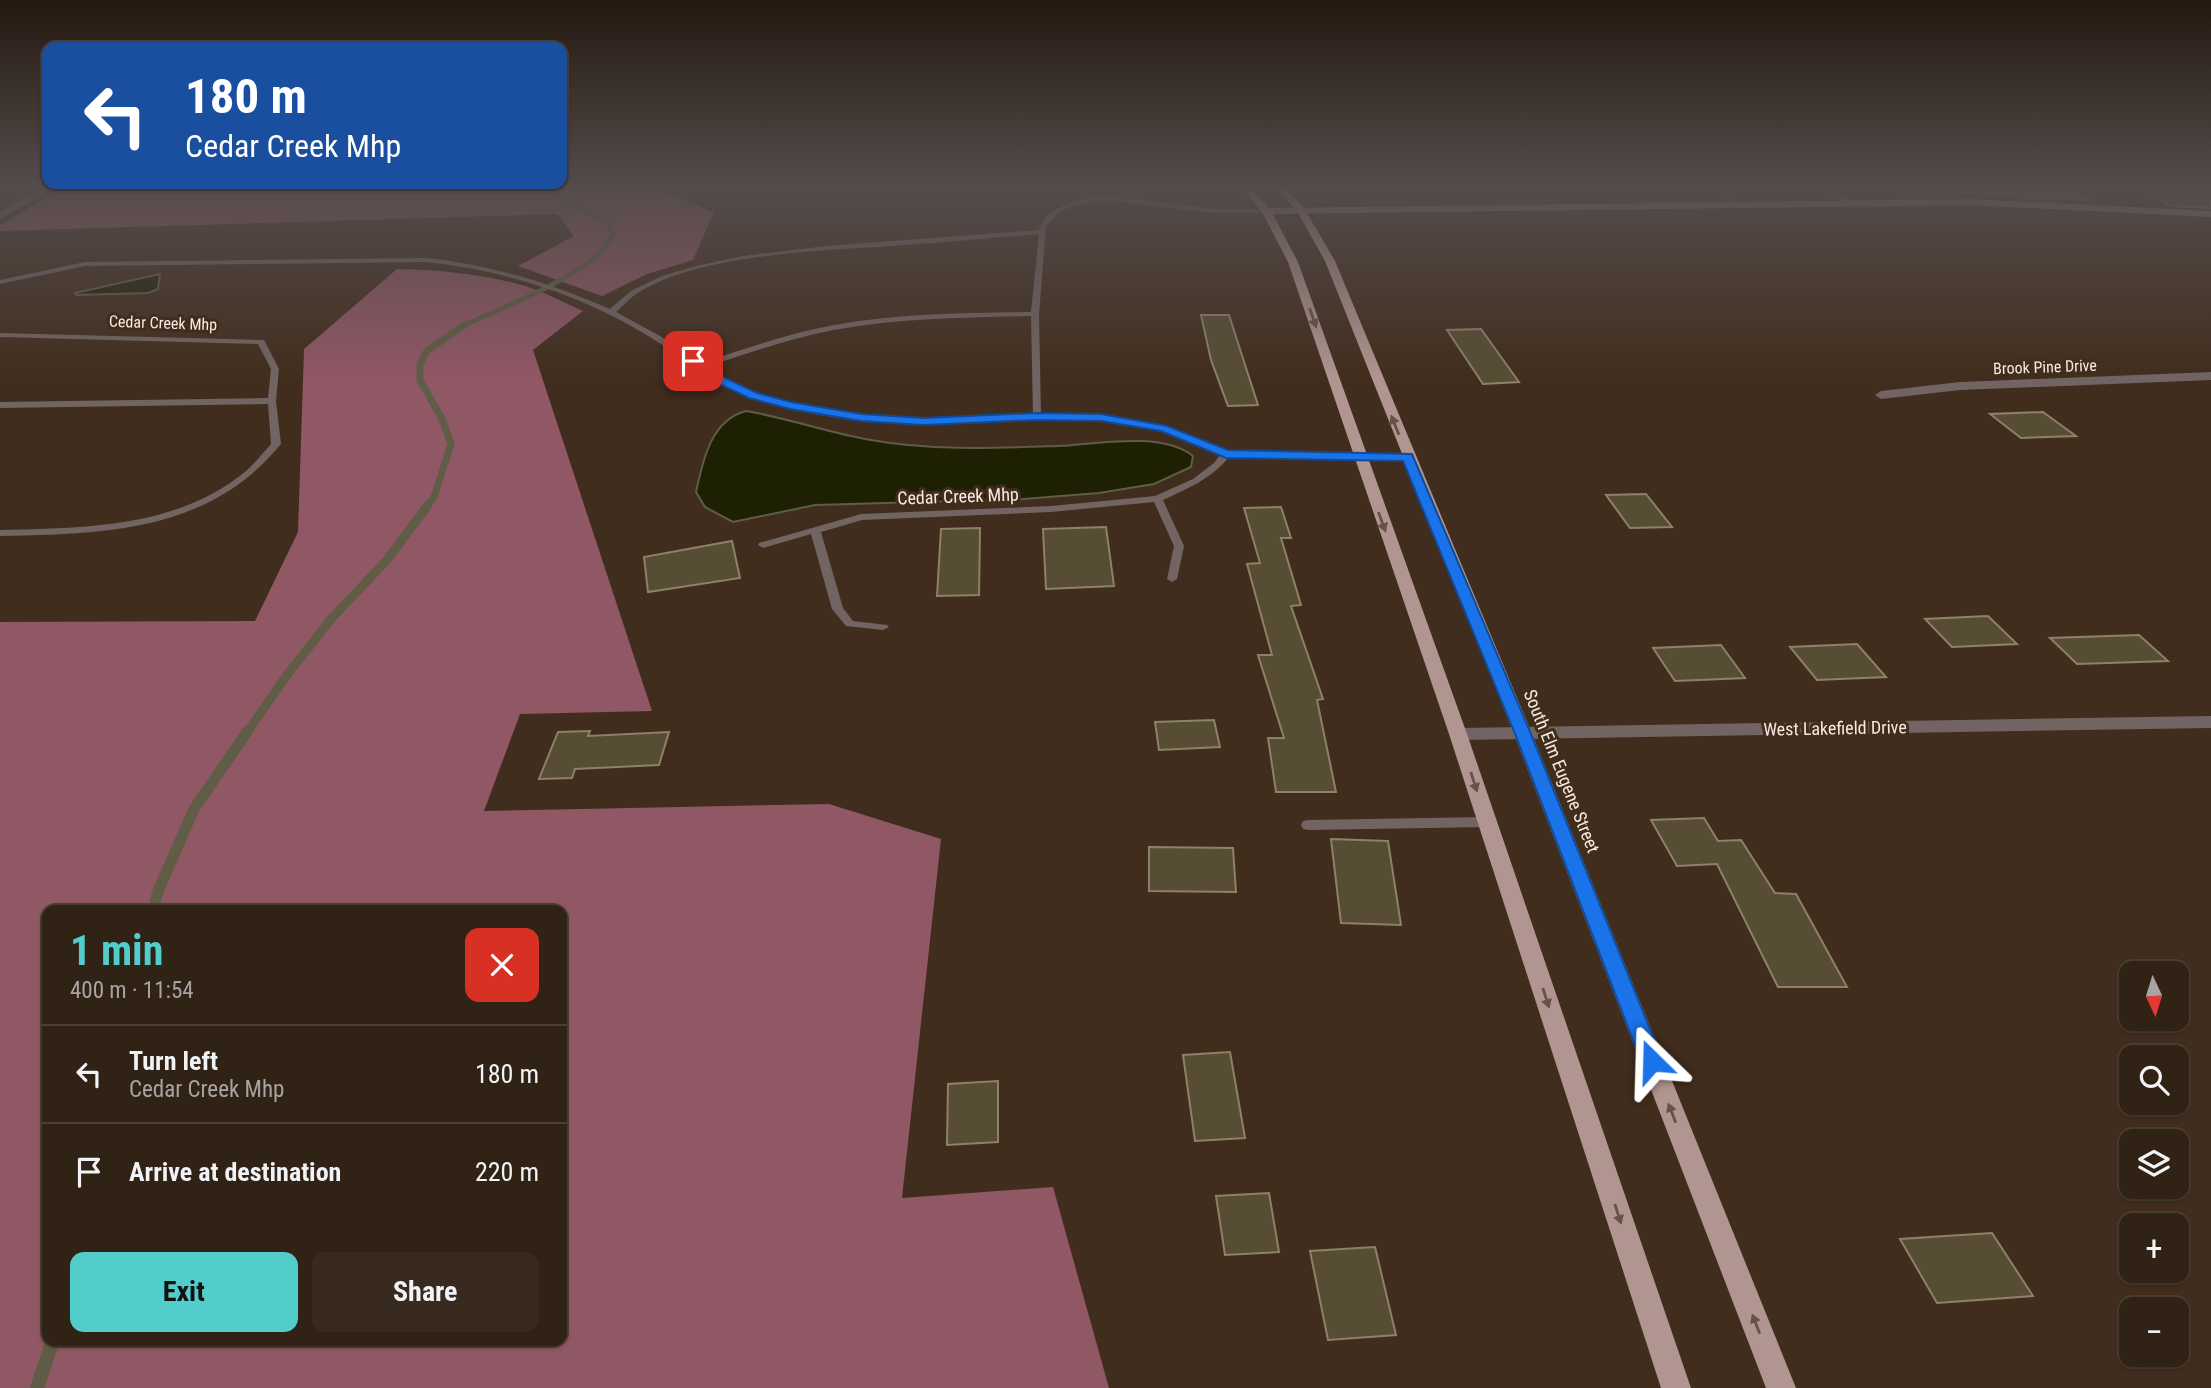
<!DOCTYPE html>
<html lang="en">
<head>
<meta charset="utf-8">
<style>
	:root { --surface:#312216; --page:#392a1f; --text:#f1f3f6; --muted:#a8a4a1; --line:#4c3f35; --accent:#53cdcb }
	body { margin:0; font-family:"Roboto Condensed",sans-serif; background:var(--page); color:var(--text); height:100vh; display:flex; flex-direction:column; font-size:26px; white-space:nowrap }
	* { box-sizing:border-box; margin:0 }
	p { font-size:23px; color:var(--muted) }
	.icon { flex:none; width:38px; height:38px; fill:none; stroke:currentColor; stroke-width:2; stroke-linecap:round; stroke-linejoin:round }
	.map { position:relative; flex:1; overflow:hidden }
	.details { position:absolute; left:42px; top:905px; width:525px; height:441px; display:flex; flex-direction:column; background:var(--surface); border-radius:14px; box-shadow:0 2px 5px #0004,0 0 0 2px var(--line) }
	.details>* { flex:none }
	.top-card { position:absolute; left:42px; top:42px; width:525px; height:147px; border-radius:14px; box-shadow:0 2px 5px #0004,0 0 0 2px var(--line); background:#1a4fa0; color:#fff; overflow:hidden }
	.needle { width:46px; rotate:176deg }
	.fabs { position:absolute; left:2119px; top:961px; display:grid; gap:14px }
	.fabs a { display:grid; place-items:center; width:70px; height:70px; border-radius:14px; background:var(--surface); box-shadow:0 2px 5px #0004,0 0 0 2px var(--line); font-size:35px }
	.pin { position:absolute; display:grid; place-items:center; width:60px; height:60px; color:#fff; margin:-30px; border-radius:14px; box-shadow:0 4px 10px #0006 }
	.me { position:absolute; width:77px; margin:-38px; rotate:338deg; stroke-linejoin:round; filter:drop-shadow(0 0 5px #0008) }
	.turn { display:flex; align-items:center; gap:24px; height:147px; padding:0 28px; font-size:32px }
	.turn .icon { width:91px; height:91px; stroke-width:2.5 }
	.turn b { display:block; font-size:49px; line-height:60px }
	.round { display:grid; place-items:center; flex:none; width:74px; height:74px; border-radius:14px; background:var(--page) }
	.summary { display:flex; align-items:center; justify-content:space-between; height:119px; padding:0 28px }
	h1 { font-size:42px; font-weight:700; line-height:52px; color:var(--accent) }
	.button { display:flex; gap:14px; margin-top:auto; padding:14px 28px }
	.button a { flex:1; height:80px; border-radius:14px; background:var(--accent); color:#111; font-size:28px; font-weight:700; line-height:80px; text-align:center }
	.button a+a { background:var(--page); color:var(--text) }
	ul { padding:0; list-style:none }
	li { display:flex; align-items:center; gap:21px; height:98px; padding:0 28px; border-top:2px solid var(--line) }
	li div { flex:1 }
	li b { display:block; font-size:26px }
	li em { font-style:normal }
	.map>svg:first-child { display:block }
</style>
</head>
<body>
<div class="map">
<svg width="2211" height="1388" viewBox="0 0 2211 1388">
	<rect width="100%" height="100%" fill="#412d1d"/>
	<g fill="#905765" fill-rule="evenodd">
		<polygon points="69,185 645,185 714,212 693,260 647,274 602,296 518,266 574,236 557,214 0,231 0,225"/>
		<polygon points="1960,185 2064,185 2098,201 1982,197"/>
		<path d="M397,269C441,270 485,274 528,287C546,293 565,303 583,311L533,350L652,711L520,714L484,811L829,804L941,839L902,1198L1053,1187L1109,1388H0V622L255,621L298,532L304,349ZM562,910V1340H47V910Z"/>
	</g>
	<g fill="#1e2003" stroke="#5f5d45" stroke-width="2">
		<polygon points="160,274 158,289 148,293 76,295 75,293"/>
		<path d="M746,411C788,418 829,433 871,440C931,451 997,448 1058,446C1097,444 1161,431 1193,456L1191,467L1154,484L1099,493L1023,499L815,505L733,522L705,507L696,492C703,460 711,420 746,411Z"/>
	</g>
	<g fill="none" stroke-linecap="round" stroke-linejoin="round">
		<path stroke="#5f5d45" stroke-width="5" d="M460,327C496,310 602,271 613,233L607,220L577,208L566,199L580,185"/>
		<polyline stroke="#5f5d45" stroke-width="7" points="427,506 434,497 451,444 442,419 420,380 420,364 427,351 464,325"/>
		<polyline stroke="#5f5d45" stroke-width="9" points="246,734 287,675 331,619 387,560 428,505"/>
		<polyline stroke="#5f5d45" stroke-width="11" points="153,910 158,891 194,809 247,732"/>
		<polyline stroke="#5f5d45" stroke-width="14" points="37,1388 53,1340"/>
	</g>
	<g fill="#574c34" stroke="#8d8167" stroke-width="2">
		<polygon points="2138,185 2186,185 2211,201 2211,208 2171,206"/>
		<polygon points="1201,315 1229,315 1258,405 1228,406 1211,360"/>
		<polygon points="1481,329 1519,382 1483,384 1447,330"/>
		<polygon points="2043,412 2076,436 2021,438 1990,414"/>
		<polygon points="1646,494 1672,527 1630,528 1606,495"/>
		<polygon points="1281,507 1291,538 1281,538 1301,605 1291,606 1323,699 1317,700 1336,792 1276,792 1268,738 1284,738 1258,655 1272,655 1247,564 1260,563 1244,508"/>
		<polygon points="1106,527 1114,586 1046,589 1043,529"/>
		<polygon points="980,528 979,595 937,596 941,529"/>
		<polygon points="732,541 740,578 648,592 644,557"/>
		<polygon points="1988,616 2017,644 1952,647 1925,619"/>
		<polygon points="2139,635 2168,661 2077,664 2050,638"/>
		<polygon points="1857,644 1886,677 1817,680 1790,647"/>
		<polygon points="1721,645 1745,678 1675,681 1653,648"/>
		<polygon points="1214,720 1220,747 1159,750 1155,722"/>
		<polygon points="590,731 588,736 669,732 659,765 575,769 572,778 539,779 558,732"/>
		<polygon points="1704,818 1718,841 1741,840 1775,893 1796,894 1847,987 1778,987 1717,864 1677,866 1651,820"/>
		<polygon points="1331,839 1388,841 1401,925 1341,923"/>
		<polygon points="1149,847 1233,848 1236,892 1149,891"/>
		<polygon points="1230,1052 1245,1138 1195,1141 1183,1055"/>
		<polygon points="998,1081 998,1142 947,1145 948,1084"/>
		<polygon points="1269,1193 1279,1252 1225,1255 1216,1196"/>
		<polygon points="1992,1233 2033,1296 1937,1303 1900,1239"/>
		<polygon points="1375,1247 1396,1335 1328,1340 1310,1251"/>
	</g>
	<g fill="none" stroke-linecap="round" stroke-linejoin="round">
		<g fill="#726462" fill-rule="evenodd">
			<polygon points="1714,185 1720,185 1740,203 1740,205 1736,205"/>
			<polygon points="1818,185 1825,185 1853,203 1848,204"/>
			<path d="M1093,197L1137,199L1213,209H1266L1269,211L1257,213H1213L1115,201H1093L1075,205L1058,213L1046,226L1039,314L1041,415H1091L1136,420L1184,432L1227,451L1408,454L1413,457L1408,460L1229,457C1211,479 1187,489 1163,500L1184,546L1177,579L1172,582L1167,579L1174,546L1154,502L1051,512L862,520L821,532L843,608L853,621L887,625L889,627L883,630L846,626L832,609L811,534L763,548L758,545L759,543L861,514L1051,506L1155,496L1193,479L1214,463L1220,455C1192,443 1165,431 1135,426C1076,415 1015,422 955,423C899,425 842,422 787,408C764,403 742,396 722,385C693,369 667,346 638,330C573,292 501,270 427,262L85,266L0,284V280L85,262L427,258C492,265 550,283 610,309L631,291L662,276L700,265L743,256L826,246L1039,230C1045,208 1073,201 1093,197ZM1039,234L1031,312C966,313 899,313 834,325C789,333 745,349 701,363L660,336L616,312C623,306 629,299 636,294C697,254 818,251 890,246C940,243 989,238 1039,234ZM1031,316L1033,415C928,419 797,431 706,367C749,353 791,338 834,330C899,318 965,318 1031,316Z"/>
			<path d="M0,333L264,340L279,369L276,401L281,444C209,532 105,534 0,536V530C84,528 178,528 246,471C255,463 263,453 271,444L268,404L0,408V402L268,398L271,369L258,344L0,337Z"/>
			<polygon points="1487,817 1492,818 1494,822 1492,826 1487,827 1308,830 1303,829 1301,825 1303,821 1308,820"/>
		</g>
		<g fill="#726462" fill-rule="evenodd">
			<polygon points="49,185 59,185 0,219 0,212"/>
			<polygon points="2211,372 2211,380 1960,390 1881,399 1875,395 1881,391 1960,382"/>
			<polygon points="2211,716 2211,728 1458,740 1449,734 1458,728"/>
		</g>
		<polygon fill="#96807c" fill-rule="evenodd" points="1969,199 2211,211 2211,217 1969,205 1266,214 1261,211 1266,208"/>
		<g fill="#b19590" fill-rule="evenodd">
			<polygon points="1240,185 1248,185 1271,211 1298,262 1467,734 1691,1388 1661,1388 1449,734 1288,262 1262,212"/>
			<polygon points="1273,185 1282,185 1304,208 1335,261 1532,734 1796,1388 1766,1388 1514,734 1325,261 1297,211"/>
		</g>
	</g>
	<defs><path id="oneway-solid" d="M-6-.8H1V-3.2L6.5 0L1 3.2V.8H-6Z" transform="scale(1.75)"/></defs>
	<g fill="#685145">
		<use href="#oneway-solid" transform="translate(1313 318) rotate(71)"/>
		<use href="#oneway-solid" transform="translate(1395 425) rotate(-112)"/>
		<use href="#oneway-solid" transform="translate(1382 522) rotate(70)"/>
		<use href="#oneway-solid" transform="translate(1474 782) rotate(72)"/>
		<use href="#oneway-solid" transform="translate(1546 998) rotate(72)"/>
		<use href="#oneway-solid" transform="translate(1672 1113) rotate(-111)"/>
		<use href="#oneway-solid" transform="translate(1618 1214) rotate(72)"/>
		<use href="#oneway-solid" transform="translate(1756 1324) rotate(-111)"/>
	</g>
	<linearGradient id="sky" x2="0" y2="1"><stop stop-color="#241910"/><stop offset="0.49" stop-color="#544c4c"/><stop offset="1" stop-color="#544c4c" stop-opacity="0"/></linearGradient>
	<rect width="2211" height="379" fill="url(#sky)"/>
	<polygon fill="#1a73e8" stroke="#114b97" stroke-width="2" points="689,359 697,359 727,379 757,393 791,402 861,414 923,418 1037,413 1101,414 1167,426 1228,450 1412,454 1531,734 1663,1061 1660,1067 1652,1070 1644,1067 1641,1061 1515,734 1403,461 1226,458 1161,431 1101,421 1037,420 923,425 861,421 790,409 749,398 719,384 689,363"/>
	<g text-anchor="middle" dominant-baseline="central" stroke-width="6" stroke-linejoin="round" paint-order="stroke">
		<g font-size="16" fill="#f8eae0" stroke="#412d1d">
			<text transform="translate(163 323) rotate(2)">Cedar Creek Mhp</text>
			<text transform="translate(2045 367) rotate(-2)">Brook Pine Drive</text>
		</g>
		<g font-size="18" fill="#f8eae0" stroke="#412d1d">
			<text transform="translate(958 496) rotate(-2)">Cedar Creek Mhp</text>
			<text transform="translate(1835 728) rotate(-1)">West Lakefield Drive</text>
			<text transform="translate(1562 771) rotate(68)">South Elm Eugene Street</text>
		</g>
	</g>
</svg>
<div class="fabs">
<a><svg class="needle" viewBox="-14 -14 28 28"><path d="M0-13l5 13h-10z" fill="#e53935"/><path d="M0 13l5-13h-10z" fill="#a8a4a1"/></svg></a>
<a><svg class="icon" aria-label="search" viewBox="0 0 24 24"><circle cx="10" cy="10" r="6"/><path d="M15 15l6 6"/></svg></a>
<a><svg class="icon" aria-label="layers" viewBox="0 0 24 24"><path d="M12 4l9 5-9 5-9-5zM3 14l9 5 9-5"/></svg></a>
<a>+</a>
<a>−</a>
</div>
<div class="pin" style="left:693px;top:361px;background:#d93025"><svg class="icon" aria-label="arrive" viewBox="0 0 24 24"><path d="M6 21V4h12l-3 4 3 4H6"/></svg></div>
<svg class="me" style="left:1652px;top:1061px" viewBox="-20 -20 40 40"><path d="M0-17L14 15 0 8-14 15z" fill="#1a73e8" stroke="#fff" stroke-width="4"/></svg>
<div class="top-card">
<div class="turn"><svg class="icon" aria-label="left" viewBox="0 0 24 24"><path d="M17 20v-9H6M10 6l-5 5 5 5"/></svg><div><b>180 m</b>Cedar Creek Mhp</div></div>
</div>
<section class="details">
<div class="summary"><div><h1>1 min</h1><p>400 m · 11:54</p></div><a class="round" style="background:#d93025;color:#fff"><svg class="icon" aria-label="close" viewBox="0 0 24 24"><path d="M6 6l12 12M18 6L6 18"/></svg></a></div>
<ul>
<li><svg class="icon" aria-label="left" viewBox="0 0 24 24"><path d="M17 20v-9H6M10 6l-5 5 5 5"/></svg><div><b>Turn left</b><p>Cedar Creek Mhp</p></div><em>180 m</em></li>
<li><svg class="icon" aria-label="arrive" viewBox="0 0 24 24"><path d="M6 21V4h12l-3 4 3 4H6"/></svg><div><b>Arrive at destination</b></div><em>220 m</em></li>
</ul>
<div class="button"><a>Exit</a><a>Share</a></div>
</section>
</div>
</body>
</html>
